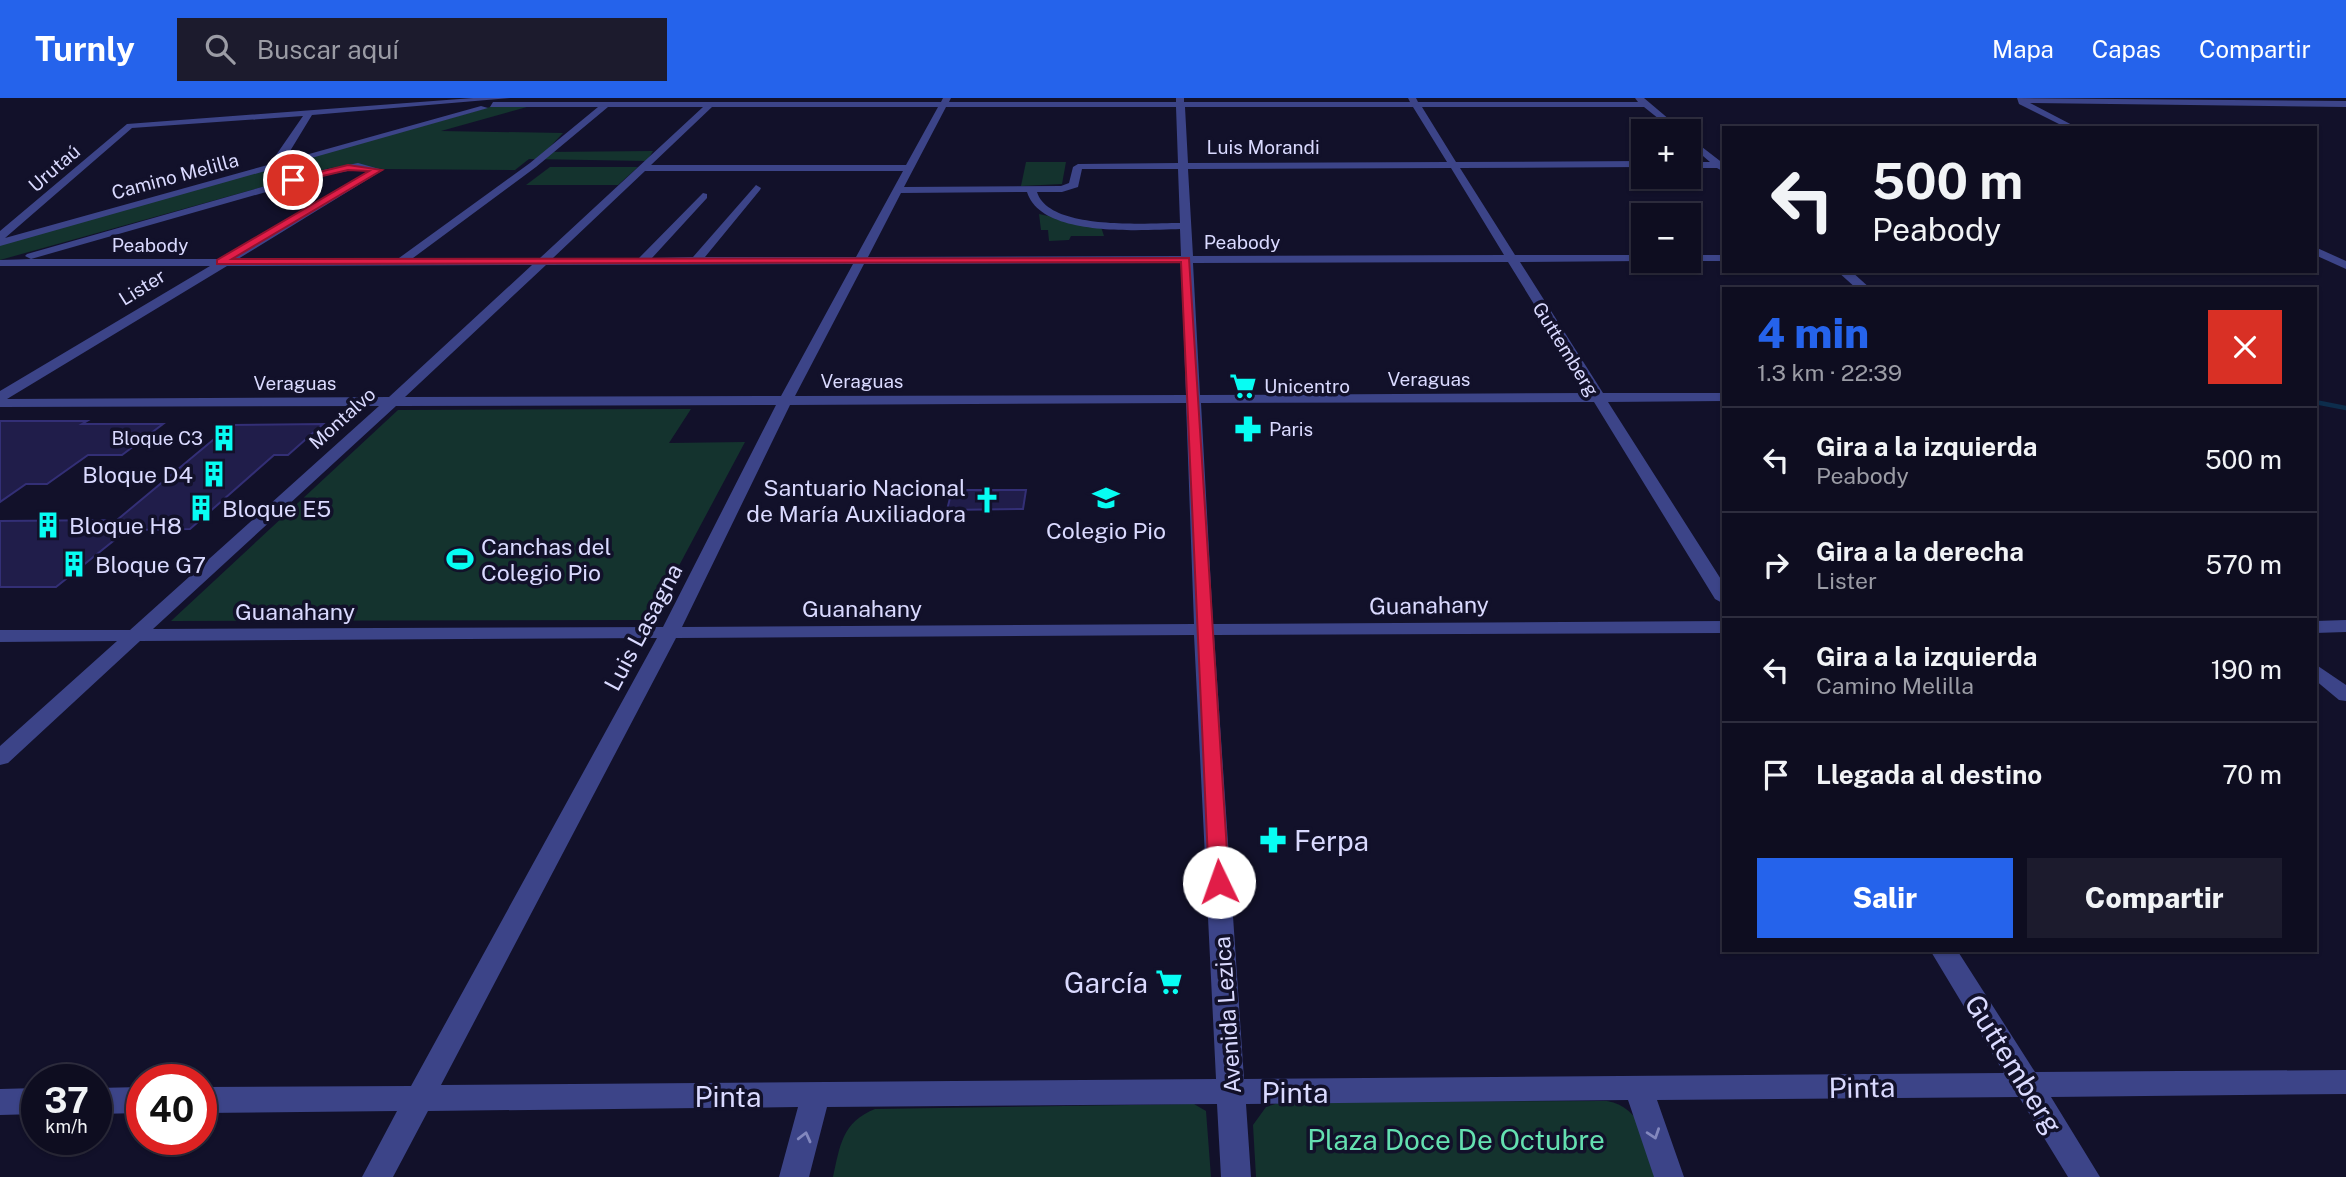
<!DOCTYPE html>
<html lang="es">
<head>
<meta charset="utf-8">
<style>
	:root { --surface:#0e0d20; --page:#1c1b2d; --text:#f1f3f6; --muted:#9b9ca5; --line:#2e2d3e; --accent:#2563eb }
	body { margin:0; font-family:"Public Sans",sans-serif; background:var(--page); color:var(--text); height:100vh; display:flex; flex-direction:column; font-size:26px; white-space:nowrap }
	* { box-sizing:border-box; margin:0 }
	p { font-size:23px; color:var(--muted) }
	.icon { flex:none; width:38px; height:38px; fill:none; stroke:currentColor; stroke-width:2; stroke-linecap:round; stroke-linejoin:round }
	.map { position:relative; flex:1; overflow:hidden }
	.sheet { position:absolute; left:1722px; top:189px; width:595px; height:665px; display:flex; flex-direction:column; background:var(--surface); border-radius:0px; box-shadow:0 2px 5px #0004,0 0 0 2px var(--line) }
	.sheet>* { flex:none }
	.top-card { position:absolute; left:1722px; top:28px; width:595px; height:147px; border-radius:0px; box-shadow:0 2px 5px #0004,0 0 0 2px var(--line); background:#0e0d20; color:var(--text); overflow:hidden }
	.tools { position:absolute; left:1631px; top:21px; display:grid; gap:14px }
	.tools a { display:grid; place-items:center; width:70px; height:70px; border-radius:0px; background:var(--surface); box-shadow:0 2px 5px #0004,0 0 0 2px var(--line); font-size:35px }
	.speed { position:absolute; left:21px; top:966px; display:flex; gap:14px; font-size:35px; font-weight:700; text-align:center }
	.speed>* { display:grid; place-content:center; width:91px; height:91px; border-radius:50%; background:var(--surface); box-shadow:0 2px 5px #0004,0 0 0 2px var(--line); line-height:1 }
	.speed small { font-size:18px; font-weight:400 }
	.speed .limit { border:10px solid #d22; background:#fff; color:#111 }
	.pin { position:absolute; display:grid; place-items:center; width:60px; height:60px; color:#fff; margin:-30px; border:4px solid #fff; border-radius:50%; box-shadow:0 2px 7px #0007 }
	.me { position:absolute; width:77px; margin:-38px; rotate:357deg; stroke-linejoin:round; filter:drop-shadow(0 0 5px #0008) }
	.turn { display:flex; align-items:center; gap:24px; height:147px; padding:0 35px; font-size:32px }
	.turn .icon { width:91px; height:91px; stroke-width:2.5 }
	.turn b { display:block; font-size:49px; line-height:60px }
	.round { display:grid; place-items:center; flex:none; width:74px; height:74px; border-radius:0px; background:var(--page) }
	.overview { display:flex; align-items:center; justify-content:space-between; height:119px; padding:0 35px }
	h1 { font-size:42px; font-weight:800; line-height:52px; color:var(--accent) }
	.cta { display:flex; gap:14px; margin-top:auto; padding:14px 35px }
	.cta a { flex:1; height:80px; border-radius:0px; background:var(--accent); color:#fff; font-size:28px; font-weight:800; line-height:80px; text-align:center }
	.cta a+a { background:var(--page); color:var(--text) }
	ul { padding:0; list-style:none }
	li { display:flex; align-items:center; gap:21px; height:105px; padding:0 35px; border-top:2px solid var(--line) }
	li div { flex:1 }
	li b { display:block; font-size:26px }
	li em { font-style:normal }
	header { display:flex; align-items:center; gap:42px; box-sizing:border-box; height:98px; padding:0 35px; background:var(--accent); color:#fff }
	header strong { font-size:33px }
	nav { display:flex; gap:38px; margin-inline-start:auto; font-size:24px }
	.search { width:490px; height:63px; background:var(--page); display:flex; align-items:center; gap:18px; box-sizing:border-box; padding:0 24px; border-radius:0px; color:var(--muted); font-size:26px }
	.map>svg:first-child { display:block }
</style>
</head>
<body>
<header>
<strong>Turnly</strong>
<div class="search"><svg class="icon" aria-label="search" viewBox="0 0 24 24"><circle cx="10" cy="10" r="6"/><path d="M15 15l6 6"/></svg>Buscar aquí</div>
<nav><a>Mapa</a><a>Capas</a><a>Compartir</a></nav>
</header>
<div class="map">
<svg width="2346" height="1079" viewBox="0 0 2346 1079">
	<rect width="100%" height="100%" fill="#12112a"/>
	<g fill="#14332e">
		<polygon points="490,9 527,9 441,33 563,35 545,54 653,53 647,63 529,61 515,72 382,71 354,68 330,70 0,162 0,146"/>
		<polygon points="1026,64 1066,64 1062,86 1021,88"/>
		<polygon points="550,69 638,69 618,87 526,87"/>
		<polygon points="1039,116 1101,129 1104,138 1071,138 1069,142 1049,143 1048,132 1041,132"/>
		<polygon points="691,311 669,345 745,344 650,522 171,523 398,312"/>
		<path d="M1607,1003C1643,1009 1649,1049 1659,1079H1256L1253,1027L1266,1009L1281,1004Z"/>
		<path d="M1194,1006L1206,1013L1211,1079H833C840,1048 842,1024 875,1011Z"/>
	</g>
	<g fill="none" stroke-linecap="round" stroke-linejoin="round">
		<polyline stroke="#0d2d4c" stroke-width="4.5" points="2315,304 2346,310"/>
	</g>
	<g fill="#201d4a" stroke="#332f76" stroke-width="2">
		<polygon points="0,323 87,323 82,326 163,326 122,357 88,357 47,386 26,386 0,404"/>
		<polygon points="323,326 288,357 274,357 190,431 127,432 56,489 0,489 0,423 117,422 231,327"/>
		<polygon points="952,392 1026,392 1023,411 947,412"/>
	</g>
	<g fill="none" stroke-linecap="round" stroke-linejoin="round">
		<g fill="#3c4488" fill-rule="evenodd">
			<path d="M473,0H510L312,17L284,63L481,8L488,10L0,148V133L127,26ZM303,18L274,60L275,65L5,140L132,30Z"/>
			<path d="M943,0H951L949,4H1176V0H1184V4H1410L1408,0H1416L1418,4H1638L1635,0H1644L1683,33H1674L1644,9H1422L1456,64L1643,63V69L1460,70L1515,157H1643L1646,163H1643L1520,164L1603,295H1724V303L1608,304L1724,486V506L1715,501L1594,304L1201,305L1213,526L1724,523V535L1214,537L1244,981L2004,975L1930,852H1957L2035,974L2346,972V996L2051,999L2100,1079H2068L2019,999L1657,1002L1684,1079H1654L1628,1002L1246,1006L1251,1079H1221L1217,1006L827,1009L809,1079H779L798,1009L428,1013L393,1079H362L397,1013L201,1015V989L411,988L657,540L140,543L8,665L0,667V648L117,543L0,544V532H130L379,308L0,309V293L210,168H0V162L31,161L25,158L27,156L318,73L358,65L383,72L238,161L399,160L530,65L598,9H490L493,4H941ZM608,9H703L540,160H413L536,69ZM712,9H938L906,67H651ZM946,9H1176L1178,65L1078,66L1073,69L1069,85L1061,88L904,89ZM1185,9H1413L1447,64L1188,65ZM1451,70L1504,157L1193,158L1188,71ZM358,71L369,73L222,161H31L322,78ZM1082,71H1178L1180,125C1147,125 1049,133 1037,94H1062L1078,89ZM645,73H903L856,159H705L760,92L761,90L756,87L693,159L652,160L707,100V96L703,95L639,160H553ZM1027,94C1041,140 1142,132 1180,131L1181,158L868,159L901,95ZM1508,164L1589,295L1200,297L1193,165ZM1181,165L1186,297L795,298L864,166ZM853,166L781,298L405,299L546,167ZM532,167L389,299L7,301L227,168ZM1186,305L1194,526L682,529L790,307ZM776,307L663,529L153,531L396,308ZM1194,537L1216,981L441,987L676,540Z"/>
			<polygon points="2017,0 2346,3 2346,9 2030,5 2078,30 2067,30 2019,6"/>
			<polygon points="1689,39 1724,66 1724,74 1717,70 1689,70 1689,64 1710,64 1689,46"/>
			<polygon points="2315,149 2346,163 2346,171 2315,157"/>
			<polygon points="1689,157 1724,157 1724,163 1686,163"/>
			<polygon points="1837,173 1851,173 1871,191 1857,191"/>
			<polygon points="2346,522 2346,534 2315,535 2315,523"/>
			<polygon points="2315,566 2346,587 2346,603 2339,602 2315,582"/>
			<polygon points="142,989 142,1015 96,1016 96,990"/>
			<polygon points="37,990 37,1016 0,1017 0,991"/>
		</g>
	</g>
	<defs><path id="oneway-chevron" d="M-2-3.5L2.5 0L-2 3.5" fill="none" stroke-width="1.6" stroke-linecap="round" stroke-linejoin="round" transform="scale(1.75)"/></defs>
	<g stroke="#8388be">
		<use href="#oneway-chevron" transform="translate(1654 1036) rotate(71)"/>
		<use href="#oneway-chevron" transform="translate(805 1039) rotate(-76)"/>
	</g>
	<polygon fill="#e11d48" stroke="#92132f" stroke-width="2" points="348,67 382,72 232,161 1189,160 1229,784 1226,790 1212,790 1209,784 1181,164 217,166 217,162 369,73 348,72 293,85 290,81"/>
	<defs>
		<g id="supermarket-bare" transform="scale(2.1)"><path d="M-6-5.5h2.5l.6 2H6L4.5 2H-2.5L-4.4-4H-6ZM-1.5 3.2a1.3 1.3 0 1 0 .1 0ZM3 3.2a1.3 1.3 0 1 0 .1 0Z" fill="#07fdf3" stroke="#12112a" stroke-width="2.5" paint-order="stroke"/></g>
		<g id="pharmacy-bare" transform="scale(2.1)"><path d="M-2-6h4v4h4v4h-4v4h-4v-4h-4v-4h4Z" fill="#07fdf3" stroke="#12112a" stroke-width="2.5" paint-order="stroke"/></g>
		<g id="building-bare" transform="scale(2.1)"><path d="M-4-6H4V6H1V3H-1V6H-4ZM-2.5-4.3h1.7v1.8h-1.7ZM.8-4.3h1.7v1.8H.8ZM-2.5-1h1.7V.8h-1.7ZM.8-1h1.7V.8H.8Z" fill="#07fdf3" stroke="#12112a" stroke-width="2.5" paint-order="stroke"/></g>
		<g id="school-bare" transform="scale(2.1)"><path d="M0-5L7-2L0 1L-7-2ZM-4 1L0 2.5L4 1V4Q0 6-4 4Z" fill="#07fdf3" stroke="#12112a" stroke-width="2.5" paint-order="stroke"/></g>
		<g id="church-bare" transform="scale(2.1)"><path d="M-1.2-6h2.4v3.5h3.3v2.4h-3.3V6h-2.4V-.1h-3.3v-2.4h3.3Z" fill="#07fdf3" stroke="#12112a" stroke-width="2.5" paint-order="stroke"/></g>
		<g id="stadium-bare" transform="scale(2.1)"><path d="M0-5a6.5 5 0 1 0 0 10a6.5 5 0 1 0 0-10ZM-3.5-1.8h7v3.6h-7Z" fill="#07fdf3" stroke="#12112a" stroke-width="2.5" paint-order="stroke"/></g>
	</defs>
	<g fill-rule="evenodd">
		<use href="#supermarket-bare" x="1243" y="288"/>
		<use href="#pharmacy-bare" x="1248" y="331"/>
		<use href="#building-bare" x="224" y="340"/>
		<use href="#building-bare" x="214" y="376"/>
		<use href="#school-bare" x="1106" y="400"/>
		<use href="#church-bare" x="987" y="402"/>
		<use href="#building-bare" x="201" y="410"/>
		<use href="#building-bare" x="48" y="427"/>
		<use href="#stadium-bare" x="460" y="461"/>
		<use href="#building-bare" x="74" y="466"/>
		<use href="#pharmacy-bare" x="1273" y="742"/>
		<use href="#supermarket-bare" x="1169" y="884"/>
	</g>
	<g text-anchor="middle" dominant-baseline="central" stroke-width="7" stroke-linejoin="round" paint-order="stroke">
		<g font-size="19" fill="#dadaff" stroke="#12112a">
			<text x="1263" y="49">Luis Morandi</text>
			<text transform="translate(54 70) rotate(-41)">Urutaú</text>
			<text transform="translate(175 78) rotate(-15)">Camino Melilla</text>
			<text x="1242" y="144">Peabody</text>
			<text x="150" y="147">Peabody</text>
			<text transform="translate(142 189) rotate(-32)">Lister</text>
			<text transform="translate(1566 251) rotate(58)">Guttemberg</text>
			<text x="1429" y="281">Veraguas</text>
			<text x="862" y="283">Veraguas</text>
			<text x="295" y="285">Veraguas</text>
			<text transform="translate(342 320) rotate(-42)">Montalvo</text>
		</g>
		<g font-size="19" fill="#dadaff" stroke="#12112a" text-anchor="start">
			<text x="1264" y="288">Unicentro</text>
			<text x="1269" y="331">Paris</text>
			<text x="203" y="340" text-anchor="end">Bloque C3</text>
		</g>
		<g font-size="23" fill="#dadaff" stroke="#12112a" text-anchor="start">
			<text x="193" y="376" text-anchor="end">Bloque D4</text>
			<text x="966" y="389" text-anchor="end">Santuario Nacional<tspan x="966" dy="26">de María Auxiliadora</tspan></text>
			<text x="222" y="410">Bloque E5</text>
			<text x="69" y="427">Bloque H8</text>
			<text x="1106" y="432" text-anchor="middle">Colegio Pio</text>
			<text x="481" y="448">Canchas del<tspan x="481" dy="26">Colegio Pio</tspan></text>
			<text x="95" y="466">Bloque G7</text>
		</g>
		<g font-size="23" fill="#dadaff" stroke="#12112a">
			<text transform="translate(1429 507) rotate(-1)">Guanahany</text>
			<text x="862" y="510">Guanahany</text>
			<text x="295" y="513">Guanahany</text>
			<text transform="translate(643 529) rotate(-62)">Luis Lasagna</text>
			<text transform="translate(1227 917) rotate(-94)">Avenida Lezica</text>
		</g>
		<g font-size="28" fill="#dadaff" stroke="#12112a" text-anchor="start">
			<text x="1294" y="742">Ferpa</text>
			<text x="1148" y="884" text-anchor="end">García</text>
		</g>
		<g font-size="28" fill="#dadaff" stroke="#12112a">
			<text transform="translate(2014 966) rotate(58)">Guttemberg</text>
			<text transform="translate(1862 989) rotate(-1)">Pinta</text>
			<text x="1295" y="994">Pinta</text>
			<text x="728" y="998">Pinta</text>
		</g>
		<g font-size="28" fill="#64e0b0" stroke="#12112a">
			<text x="1456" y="1041">Plaza Doce De Octubre</text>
		</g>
	</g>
</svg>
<div class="tools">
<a>+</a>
<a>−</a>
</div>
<div class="speed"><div>37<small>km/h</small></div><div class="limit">40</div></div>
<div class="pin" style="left:293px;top:82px;background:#d93025"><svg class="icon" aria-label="arrive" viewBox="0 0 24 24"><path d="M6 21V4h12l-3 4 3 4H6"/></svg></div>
<svg class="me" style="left:1219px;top:784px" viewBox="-20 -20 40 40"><circle r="19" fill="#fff"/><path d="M0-13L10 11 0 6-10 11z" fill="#e11d48"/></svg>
<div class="top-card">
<div class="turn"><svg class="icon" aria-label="left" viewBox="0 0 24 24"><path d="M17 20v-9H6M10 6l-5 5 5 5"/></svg><div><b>500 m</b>Peabody</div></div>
</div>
<section class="sheet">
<div class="overview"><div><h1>4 min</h1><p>1.3 km · 22:39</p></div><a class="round" style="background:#d93025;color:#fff"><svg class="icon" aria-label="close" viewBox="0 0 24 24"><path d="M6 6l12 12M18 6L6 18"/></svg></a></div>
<ul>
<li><svg class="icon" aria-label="left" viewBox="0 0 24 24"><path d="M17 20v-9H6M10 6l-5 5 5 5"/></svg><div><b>Gira a la izquierda</b><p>Peabody</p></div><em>500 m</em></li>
<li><svg class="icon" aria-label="right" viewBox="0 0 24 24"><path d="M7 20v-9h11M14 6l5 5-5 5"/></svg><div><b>Gira a la derecha</b><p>Lister</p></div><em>570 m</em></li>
<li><svg class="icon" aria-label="left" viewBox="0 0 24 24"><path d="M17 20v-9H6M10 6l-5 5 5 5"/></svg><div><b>Gira a la izquierda</b><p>Camino Melilla</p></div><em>190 m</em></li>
<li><svg class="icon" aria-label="arrive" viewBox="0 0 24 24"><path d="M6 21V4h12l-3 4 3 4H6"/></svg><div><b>Llegada al destino</b></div><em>70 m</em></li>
</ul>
<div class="cta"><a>Salir</a><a>Compartir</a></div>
</section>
</div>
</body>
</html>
